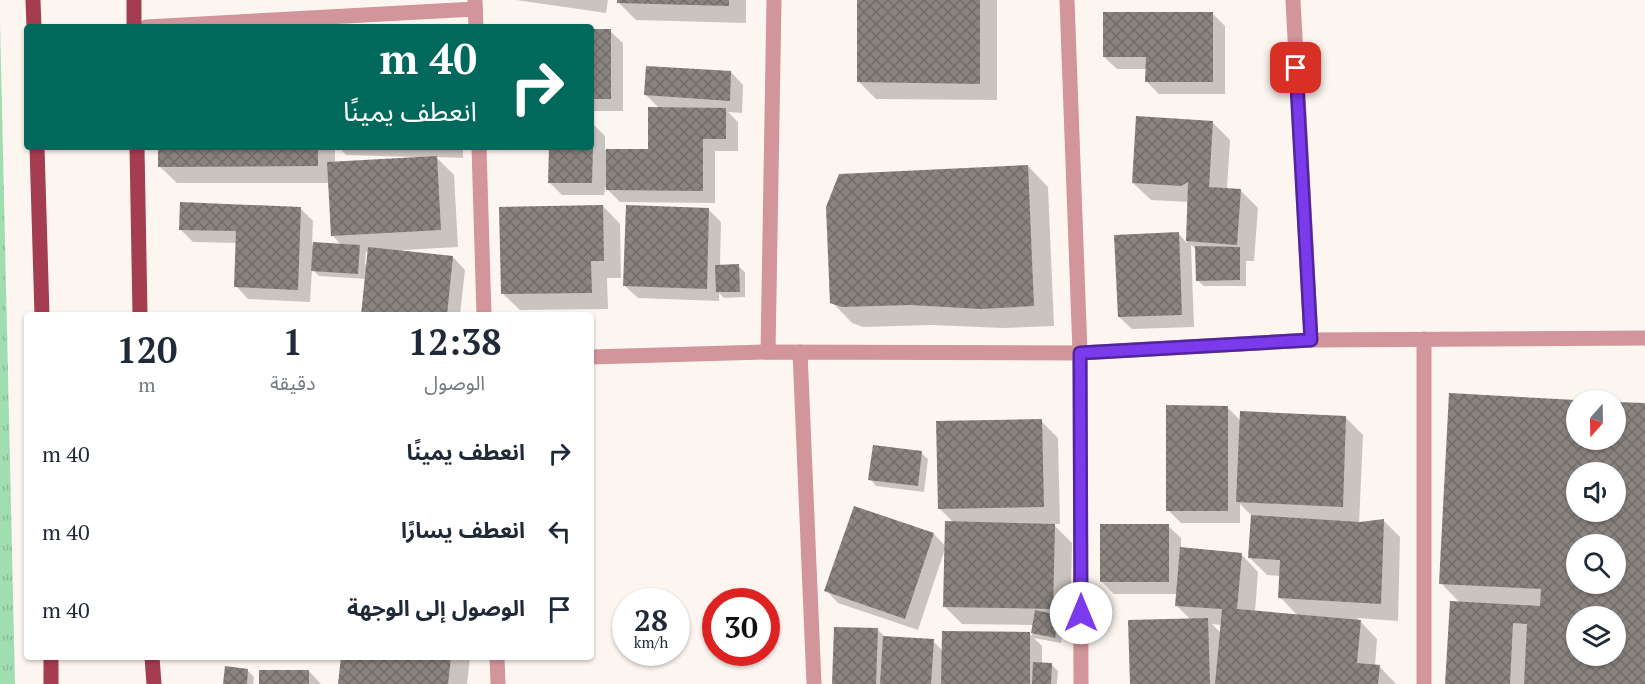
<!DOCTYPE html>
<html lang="ar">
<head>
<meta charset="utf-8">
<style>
	:root { --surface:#fff; --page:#f2f2f3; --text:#1f2937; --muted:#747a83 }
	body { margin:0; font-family:"PT Serif","Noto Sans Arabic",serif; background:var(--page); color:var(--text); direction:rtl; height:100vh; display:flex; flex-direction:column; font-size:22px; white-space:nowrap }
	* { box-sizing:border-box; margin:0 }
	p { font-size:20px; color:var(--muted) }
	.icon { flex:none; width:33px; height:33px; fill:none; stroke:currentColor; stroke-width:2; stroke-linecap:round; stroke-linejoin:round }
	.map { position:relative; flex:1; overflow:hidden; direction:ltr }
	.details { position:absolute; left:24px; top:312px; width:570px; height:348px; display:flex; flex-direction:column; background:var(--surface); border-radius:6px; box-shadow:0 2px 4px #0004; direction:rtl }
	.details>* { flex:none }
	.top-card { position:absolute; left:24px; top:24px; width:570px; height:126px; border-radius:6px; box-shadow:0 2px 4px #0004; direction:rtl; background:#00695c; color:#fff; overflow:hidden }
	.needle { width:39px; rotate:200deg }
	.buttons { position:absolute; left:1566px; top:390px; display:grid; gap:12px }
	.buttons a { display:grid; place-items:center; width:60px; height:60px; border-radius:50%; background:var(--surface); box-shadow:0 2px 4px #0004; font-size:30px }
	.speed { position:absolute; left:612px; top:588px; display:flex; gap:12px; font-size:30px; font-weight:700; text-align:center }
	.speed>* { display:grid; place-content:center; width:78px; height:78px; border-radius:50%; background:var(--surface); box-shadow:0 2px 4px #0004; line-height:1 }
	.speed small { font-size:15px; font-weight:400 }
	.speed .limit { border:9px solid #d22; background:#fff; color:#111 }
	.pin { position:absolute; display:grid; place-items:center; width:51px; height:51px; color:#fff; margin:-26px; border-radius:12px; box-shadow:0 3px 9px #0006 }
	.me { position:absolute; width:66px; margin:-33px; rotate:0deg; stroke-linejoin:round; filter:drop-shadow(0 0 4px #0008) }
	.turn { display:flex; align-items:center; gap:21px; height:126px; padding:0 18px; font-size:27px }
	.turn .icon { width:78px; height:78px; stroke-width:2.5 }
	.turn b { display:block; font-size:42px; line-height:51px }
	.eta { display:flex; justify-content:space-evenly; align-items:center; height:102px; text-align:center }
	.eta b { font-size:36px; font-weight:700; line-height:42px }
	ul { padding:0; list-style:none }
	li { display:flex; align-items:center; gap:18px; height:78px; padding:0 18px }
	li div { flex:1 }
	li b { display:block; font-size:22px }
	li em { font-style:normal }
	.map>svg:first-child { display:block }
</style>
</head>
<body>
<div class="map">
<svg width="1645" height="684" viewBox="0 0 1645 684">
	<defs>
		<pattern id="park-tufts" width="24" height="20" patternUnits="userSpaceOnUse" patternTransform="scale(1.5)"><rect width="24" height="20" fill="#a0ddb0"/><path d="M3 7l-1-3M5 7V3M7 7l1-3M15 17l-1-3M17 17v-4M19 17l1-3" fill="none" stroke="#8abe98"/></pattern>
		<pattern id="building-cross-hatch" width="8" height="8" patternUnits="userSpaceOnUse" patternTransform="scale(1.5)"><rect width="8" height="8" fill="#8a837f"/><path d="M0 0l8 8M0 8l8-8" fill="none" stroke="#716c68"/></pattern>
	</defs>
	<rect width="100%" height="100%" fill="#fdf6f0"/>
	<polygon fill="url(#park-tufts)" points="0,20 15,684 0,684"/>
	<g fill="#0003" fill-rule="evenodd">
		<polygon points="516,0 608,0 606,13"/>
		<polygon points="619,0 746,0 746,23 636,20 619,3"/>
		<polygon points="859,0 997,0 997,100 876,99 859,82"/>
		<polygon points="1212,13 1225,26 1225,94 1159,94 1147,82 1147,69 1117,69 1104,57"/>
		<polygon points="591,31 610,31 623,43 623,111 591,111"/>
		<polygon points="731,72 743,85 742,113 728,112 738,122 738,151 715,151 715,203 620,202 605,187 604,195 562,195 549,182 550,147 591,147 591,124 593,124 605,136 605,150 650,151 660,109 646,95"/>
		<polygon points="1212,122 1230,140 1227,189 1240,190 1258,208 1254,261 1246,261 1246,286 1204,286 1197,280 1197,250 1191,245 1194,327 1132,329 1119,317 1179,234 1187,243 1189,202 1151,200 1133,183"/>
		<path d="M159,147H335V163L414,159V157L346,155L338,147H463V158L436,157L454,175L458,247L403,250V252L453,257L465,270L460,315H363L366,279L319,276L312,269L310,302L248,299L236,286L237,243L193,242L180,229L300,208L313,221L312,244L342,246L332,235L330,183H177L159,166ZM366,252H369L368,265L365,264Z"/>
		<polygon points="1028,166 1048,187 1054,326 1003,328 931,325 863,327 852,323 832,302"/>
		<polygon points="603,206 620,224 621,278 607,278 608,309 520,310 502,293"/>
		<polygon points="709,210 721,222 720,266 738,266 745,272 745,297 724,298 719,293 719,301 638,298 625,286"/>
		<path d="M1451,394L1576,401V440H1616V403L1645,405V684H1447L1460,603L1441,583ZM1576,472H1616V512H1576ZM1576,544H1616V584H1576ZM1576,616H1616V656H1576Z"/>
		<path d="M1227,407L1241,421L1346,418L1363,435L1359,524L1383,520L1400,537L1398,621L1357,618L1377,639L1375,666H1379L1396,684H1131L1191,620L1176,605L1177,594H1114L1101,581L1168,526L1181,538V549L1241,554L1258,572L1255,612L1298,616L1280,597L1281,576L1267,575L1250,558L1252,516L1240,504V523H1181L1168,510ZM1212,624L1222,625L1221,633Z"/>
		<polygon points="1041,421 1058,438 1060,524 1053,524 1072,543 1070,626 1064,626 1061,643 1034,638 1042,646 1042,664 1051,664 1058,671 1057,684 833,684 878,630 886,638 933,641 943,651 1030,634 1032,636 1034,625 962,624 945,607 945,549 918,630 838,603 826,590 855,508 934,534 946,547 954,523 939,508"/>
		<polygon points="921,453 928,459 924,492 876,486 870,479"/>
		<polygon points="342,657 470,657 467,684 339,684"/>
		<polygon points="248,671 254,677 253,684 224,684"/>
		<polygon points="309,671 321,684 260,684"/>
	</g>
	<g fill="url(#building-cross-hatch)" fill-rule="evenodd">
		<polygon points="617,0 729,0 729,6 617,3"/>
		<polygon points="857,0 980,0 980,84 857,82"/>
		<polygon points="1103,12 1213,12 1213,82 1145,82 1146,57 1103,57"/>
		<rect x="591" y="29" width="20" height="70"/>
		<polygon points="646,66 731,71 730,101 644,95"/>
		<polygon points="648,107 726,108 726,139 703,139 703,191 606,190 606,149 648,149"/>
		<polygon points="1136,116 1213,121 1209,187 1241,189 1237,245 1186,241 1188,182 1181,186 1132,183"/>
		<polygon points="158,147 318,147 318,166 158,167"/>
		<polygon points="549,147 593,147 592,183 548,183"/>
		<polygon points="437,156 441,230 331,236 327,162"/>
		<polygon points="1028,165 1034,306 981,309 910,305 842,307 830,303 826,207 839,174"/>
		<polygon points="180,202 301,207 298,290 234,287 236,231 179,230"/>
		<polygon points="603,205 604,261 591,261 592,293 501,294 499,207"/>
		<polygon points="626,205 709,208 707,289 623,286"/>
		<polygon points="1179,232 1182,315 1118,317 1114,235"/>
		<polygon points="313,242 360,245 358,274 311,271"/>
		<polygon points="1195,246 1240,247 1240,280 1196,281"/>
		<polygon points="368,247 453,256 447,315 361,315"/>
		<polygon points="739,264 740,292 716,292 715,265"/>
		<path d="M1449,393L1576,400V440H1616V402L1645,403V684H1524L1527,624L1513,623L1510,684H1445L1450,601L1540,606L1541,589L1439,584ZM1576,472H1616V512H1576ZM1576,544H1616V584H1576ZM1576,616H1616V656H1576Z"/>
		<polygon points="1166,405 1228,406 1228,511 1166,511"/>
		<polygon points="1240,411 1346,416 1343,507 1236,502"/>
		<polygon points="1042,419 1044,507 938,509 936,421"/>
		<polygon points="873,445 922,451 918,486 868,480"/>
		<polygon points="854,506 934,533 905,619 824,591"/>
		<polygon points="1251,515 1360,522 1384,519 1381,604 1278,598 1280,560 1248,558"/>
		<polygon points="945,521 1055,524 1053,609 943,607"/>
		<rect x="1100" y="524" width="69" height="58"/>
		<polygon points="1180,547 1242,553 1237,609 1361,620 1357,663 1380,665 1378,684 1215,684 1222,609 1175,606"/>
		<polygon points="1035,610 1059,615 1055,638 1031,633"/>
		<polygon points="1208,618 1210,684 1130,684 1128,620"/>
		<polygon points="834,627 878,628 876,684 832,684"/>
		<polygon points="942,631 1030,632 1030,684 941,684"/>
		<polygon points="883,636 934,639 931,684 880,684"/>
		<polygon points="341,657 451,657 448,684 338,684"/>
		<polygon points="1033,662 1052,663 1051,684 1032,684"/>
		<polygon points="225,666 248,669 247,684 223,684"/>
		<rect x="259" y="670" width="50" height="14"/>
	</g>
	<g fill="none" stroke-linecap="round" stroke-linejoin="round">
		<g stroke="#d1959b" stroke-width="15">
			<polyline points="475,0 476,27"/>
			<polyline points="1067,0 1080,353 1081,684"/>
			<polyline points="1293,0 1311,340"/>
			<polyline points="146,27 475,9"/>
			<polyline points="479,147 484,315"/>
			<polyline points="1424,339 1424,684"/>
			<polyline points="768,352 774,0"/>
			<polyline points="800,352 814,684"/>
			<polyline points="591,357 768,352 1080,353 1311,340 1645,338"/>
			<polyline points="497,657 498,684"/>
		</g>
		<g stroke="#a43d4f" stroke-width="15">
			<polyline points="33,0 34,27"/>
			<polyline points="134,0 134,27"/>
			<polyline points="37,147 42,315"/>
			<polyline points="137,147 140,315"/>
			<polyline points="51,657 51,684"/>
			<polyline points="152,657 154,684"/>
		</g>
	</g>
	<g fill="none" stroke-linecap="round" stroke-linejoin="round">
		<g stroke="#51269a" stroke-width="15">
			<polyline id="route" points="1081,613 1080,353 1311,340 1296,68"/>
		</g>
		<use href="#route" stroke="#7c3aed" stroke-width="10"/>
	</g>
</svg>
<div class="buttons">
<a><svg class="needle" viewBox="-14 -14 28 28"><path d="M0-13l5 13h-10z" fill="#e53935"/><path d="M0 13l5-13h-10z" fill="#747a83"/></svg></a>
<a><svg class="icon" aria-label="sound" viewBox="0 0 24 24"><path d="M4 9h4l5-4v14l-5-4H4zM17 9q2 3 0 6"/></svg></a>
<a><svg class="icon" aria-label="search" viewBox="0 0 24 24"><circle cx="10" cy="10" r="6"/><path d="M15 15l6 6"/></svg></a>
<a><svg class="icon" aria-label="layers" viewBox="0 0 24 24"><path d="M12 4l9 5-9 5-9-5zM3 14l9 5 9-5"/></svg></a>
</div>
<div class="speed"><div>28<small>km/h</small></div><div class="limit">30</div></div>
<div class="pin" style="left:1296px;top:68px;background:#d93025"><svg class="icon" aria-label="arrive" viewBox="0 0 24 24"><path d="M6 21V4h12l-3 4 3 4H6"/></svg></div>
<svg class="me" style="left:1081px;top:613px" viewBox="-20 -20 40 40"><circle r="19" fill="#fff"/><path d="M0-13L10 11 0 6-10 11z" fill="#7c3aed"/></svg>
<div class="top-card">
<div class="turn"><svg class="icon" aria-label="right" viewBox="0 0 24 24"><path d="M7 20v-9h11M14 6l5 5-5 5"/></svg><div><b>40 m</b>انعطف يمينًا</div></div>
</div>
<section class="details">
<div class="eta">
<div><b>12:38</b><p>الوصول</p></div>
<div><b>1</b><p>دقيقة</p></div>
<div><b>120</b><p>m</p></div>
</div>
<ul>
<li><svg class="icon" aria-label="right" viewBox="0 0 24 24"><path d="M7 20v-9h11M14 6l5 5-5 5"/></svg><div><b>انعطف يمينًا</b></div><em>40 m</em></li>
<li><svg class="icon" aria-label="left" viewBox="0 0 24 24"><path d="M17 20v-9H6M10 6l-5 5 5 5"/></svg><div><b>انعطف يسارًا</b></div><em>40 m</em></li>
<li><svg class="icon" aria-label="arrive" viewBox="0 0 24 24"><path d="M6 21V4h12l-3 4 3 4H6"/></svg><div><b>الوصول إلى الوجهة</b></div><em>40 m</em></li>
</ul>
</section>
</div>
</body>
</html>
